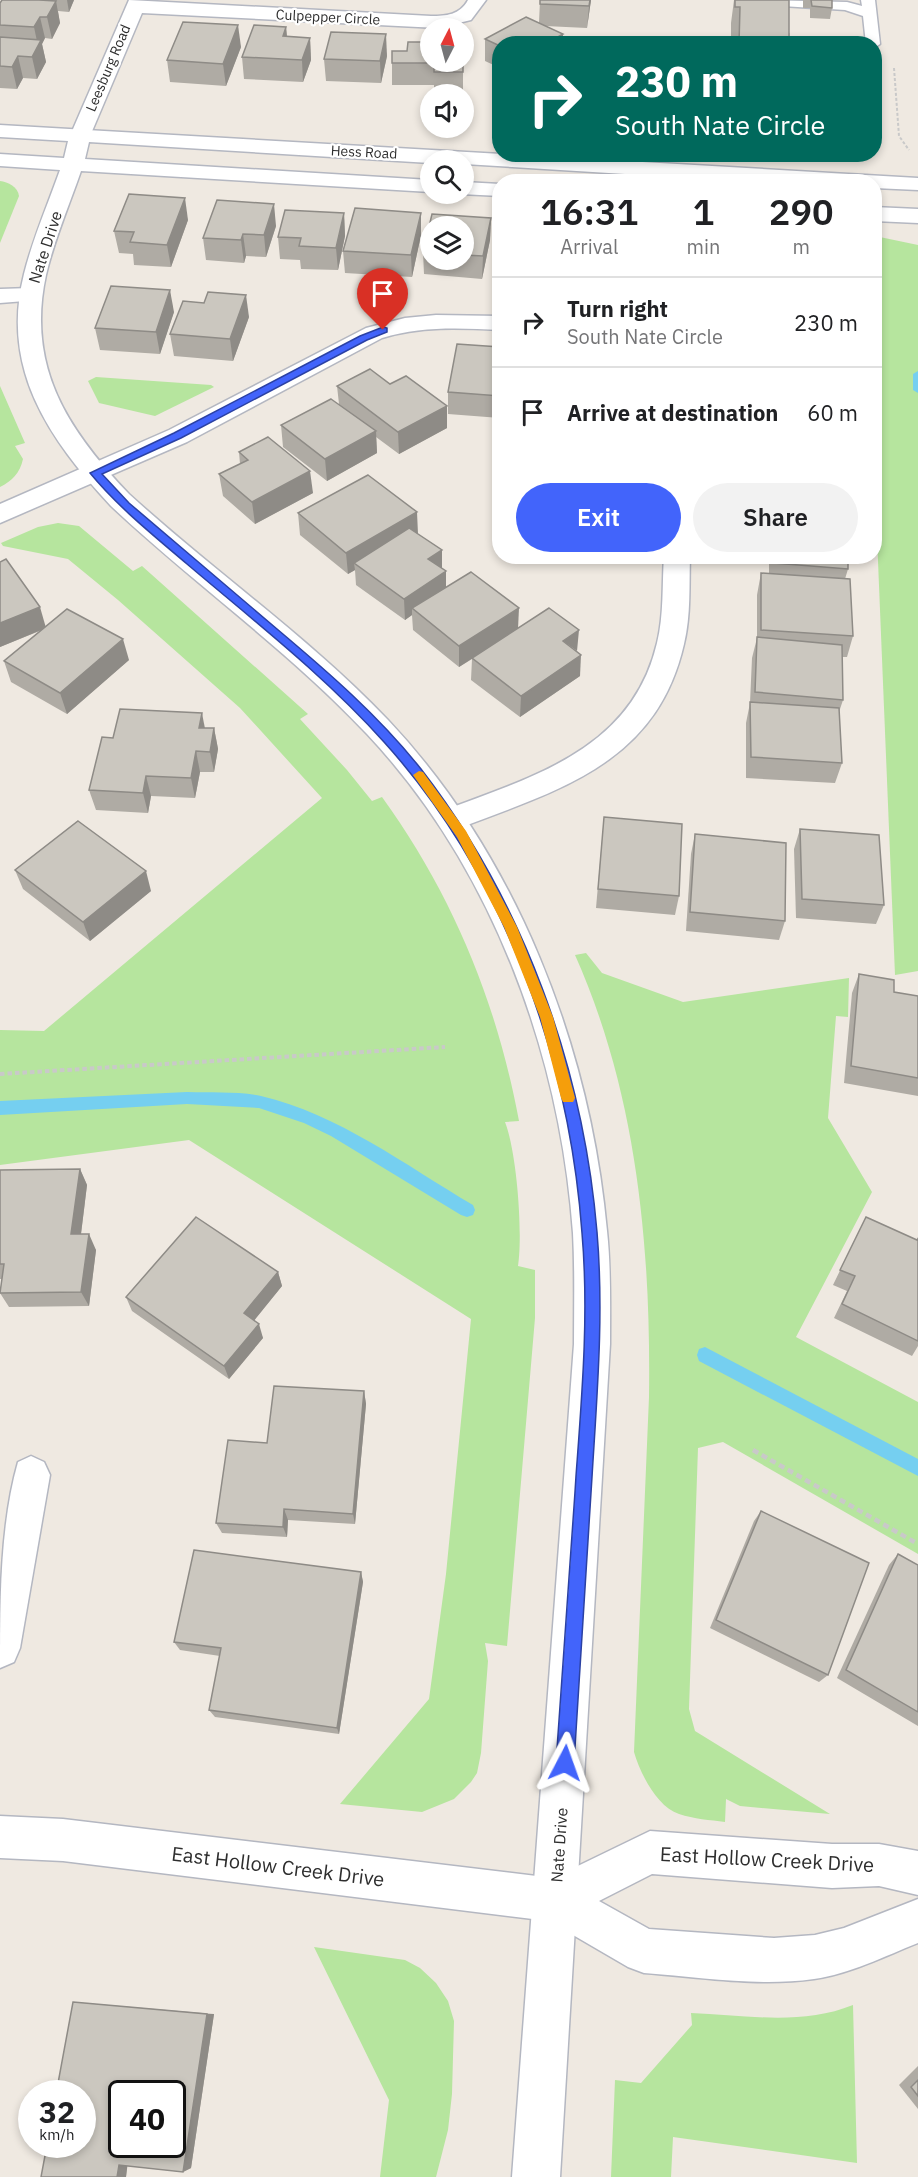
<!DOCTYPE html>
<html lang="en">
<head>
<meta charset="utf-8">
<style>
	:root { --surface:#fff; --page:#f2f2f2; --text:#202124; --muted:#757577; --line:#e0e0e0; --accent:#4264fb }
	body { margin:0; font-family:"IBM Plex Sans",sans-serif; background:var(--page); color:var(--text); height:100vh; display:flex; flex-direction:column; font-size:22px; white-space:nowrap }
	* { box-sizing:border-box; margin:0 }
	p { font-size:20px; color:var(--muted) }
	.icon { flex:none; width:33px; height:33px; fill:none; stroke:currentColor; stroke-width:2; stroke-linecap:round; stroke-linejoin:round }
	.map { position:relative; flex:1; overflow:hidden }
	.drawer { position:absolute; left:492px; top:174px; width:390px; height:390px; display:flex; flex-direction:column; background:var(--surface); border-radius:24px; box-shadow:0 3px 9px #0003 }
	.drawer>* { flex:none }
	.guide { position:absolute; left:492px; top:36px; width:390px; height:126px; border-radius:24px; box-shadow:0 3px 9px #0003; background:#00695c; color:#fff; overflow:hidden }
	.needle { width:39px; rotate:6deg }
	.tools { position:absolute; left:420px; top:18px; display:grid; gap:12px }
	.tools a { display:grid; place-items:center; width:54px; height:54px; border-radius:50%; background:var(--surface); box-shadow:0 3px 9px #0003; font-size:30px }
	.speed { position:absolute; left:18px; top:2080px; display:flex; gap:12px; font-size:30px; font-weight:700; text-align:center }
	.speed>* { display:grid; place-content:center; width:78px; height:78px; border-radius:50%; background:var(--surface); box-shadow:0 3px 9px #0003; line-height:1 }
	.speed small { font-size:15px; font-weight:400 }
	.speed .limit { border:3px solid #111; border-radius:9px; background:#fff; color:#111 }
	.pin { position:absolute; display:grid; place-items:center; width:51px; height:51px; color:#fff; margin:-62px -26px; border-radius:50% 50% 50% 0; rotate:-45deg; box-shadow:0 0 6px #0007 }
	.pin .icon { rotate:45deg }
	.me { position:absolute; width:66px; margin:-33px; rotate:4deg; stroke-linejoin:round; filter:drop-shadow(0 0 4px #0008) }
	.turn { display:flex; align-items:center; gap:21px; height:126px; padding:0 24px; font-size:27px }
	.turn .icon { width:78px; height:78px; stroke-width:2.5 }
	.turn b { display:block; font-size:42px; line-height:51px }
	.eta { display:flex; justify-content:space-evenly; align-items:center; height:102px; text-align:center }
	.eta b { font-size:36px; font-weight:600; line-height:42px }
	.button { display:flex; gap:12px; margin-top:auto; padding:12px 24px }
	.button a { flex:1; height:69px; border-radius:36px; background:var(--accent); color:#fff; font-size:24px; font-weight:600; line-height:69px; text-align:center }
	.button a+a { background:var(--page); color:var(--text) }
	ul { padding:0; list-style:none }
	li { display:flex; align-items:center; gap:18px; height:90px; padding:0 24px; border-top:2px solid var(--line) }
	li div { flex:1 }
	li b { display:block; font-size:22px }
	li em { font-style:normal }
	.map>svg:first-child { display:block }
</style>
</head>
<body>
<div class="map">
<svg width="918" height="2177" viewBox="0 0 918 2177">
	<rect width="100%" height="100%" fill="#efe9e1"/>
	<g fill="#b6e59e">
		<path d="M0,181C8,182 18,187 19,196L0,243Z"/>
		<polygon points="875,236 918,245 918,971 895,975 875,488"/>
		<polygon points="96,377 211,385 214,387 155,416 99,403 88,381"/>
		<path d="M0,386L25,443L15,446L23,459C20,473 12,481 0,487Z"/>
		<path d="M58,523L79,526L133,571L142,566L308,714L300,719L347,770L372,801L382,797C453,895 497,1003 519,1121L505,1122C517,1153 523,1233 518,1266L535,1270V1318L507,1646L485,1643L488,1661L481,1753L477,1773L471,1782L454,1799L422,1812L340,1804L429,1699L446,1574L471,1319L189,1140L0,1165V1030L44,1031L322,798L240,708L118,600L68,559L3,546L1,543L38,527Z"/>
		<path d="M586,953L602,973L683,1002L849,978L848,1017L836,1016L828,1118L872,1192L796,1337L918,1402V1554L723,1442L698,1448L689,1709L695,1731L830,1814L740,1806L726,1799L725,1822C710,1820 694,1819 679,1814C657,1807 640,1773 634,1752L649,1397C651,1247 637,1094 575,955Z"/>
		<polygon points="314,1947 405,1960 420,1968 436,1983 448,2001 454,2021 452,2094 448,2130 436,2177 380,2177 389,2100"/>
		<path d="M853,2005L857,2163L673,2137L671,2177H611L615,2080L641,2083L692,2025L691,2013C745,2015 801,2026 853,2005Z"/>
	</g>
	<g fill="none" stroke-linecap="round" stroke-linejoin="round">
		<g fill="#75cff0" fill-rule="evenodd">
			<polygon points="918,371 918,393 913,390 913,374"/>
			<path d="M187,1092C210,1093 238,1091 261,1096C338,1114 405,1165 473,1205L475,1210L473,1215L467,1217L461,1215L331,1136L304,1123L259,1108L187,1104L0,1115V1101Z"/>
			<polygon points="705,1347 918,1459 918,1476 699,1361 697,1355 699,1349"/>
		</g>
		<g stroke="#b4b7c1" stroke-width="3">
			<polygon id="lane" points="760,0 847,2 862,6 861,0 875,0 880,44 874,48 874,44 866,44 863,16 845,10 766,5 761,4"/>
		</g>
		<g stroke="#b4b7c1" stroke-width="3">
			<g id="street">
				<path d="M129,0L431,16C446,16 460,15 468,0H486L471,20L438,28L142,13L90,136L87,140L80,142L73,140L70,136Z"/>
				<polygon points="30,288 38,290 41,295 38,300 0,303 0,289"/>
				<path d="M436,315L500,316V330C460,328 420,326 382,338L187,442L0,523V504L169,430L366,328L405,318Z"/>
				<path d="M664,556H690C689,585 691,615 684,644C657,762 562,789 462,827L452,830L442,827L437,819L442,811C532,777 632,750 657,643C664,615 662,585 664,556Z"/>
				<path d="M31,1456L44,1462L50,1475L20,1648L14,1662L0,1668C0,1601 0,1525 18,1462Z"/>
				<path d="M0,1816L63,1819L553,1878L650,1831L832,1844H879L918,1851V1895L879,1886L832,1888L652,1874L599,1901L649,1929L774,1938L815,1935L844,1928L918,1899V1943C885,1956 850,1974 814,1979C758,1987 700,1977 644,1973L628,1967L549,1921L63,1861L0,1858Z"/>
			</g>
		</g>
		<g stroke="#b4b7c1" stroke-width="3">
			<g id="secondary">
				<path d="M0,125L918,178V190L874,188V182H754L464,164V160H430V163L89,142L85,159L430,180V192L81,171C69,206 54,240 46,275C26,367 68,430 129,494C213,571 309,637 388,720C517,857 590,1046 607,1231C611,1268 610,1306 610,1344L560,2177H512L574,1344C574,1307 575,1270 573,1233C560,1053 492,867 367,734C288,650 194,584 111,506C49,439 0,369 24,274C33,238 48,204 60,170L0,166V154L64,158L68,141L0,137Z"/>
				<polygon points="464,182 500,184 500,196 460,194 464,194"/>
				<polygon points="874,207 918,209 918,223 874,221"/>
			</g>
		</g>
		<g stroke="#c9c9c9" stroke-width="2" stroke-dasharray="3 2" stroke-linecap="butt">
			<polyline points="789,33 789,44"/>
			<polyline points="894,68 899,136 909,150"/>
		</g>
		<polyline stroke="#c9c9c9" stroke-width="4" stroke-dasharray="4.5 3" stroke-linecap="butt" points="0,1074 445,1047"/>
		<polyline stroke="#c9c9c9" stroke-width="4.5" stroke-dasharray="6 4" stroke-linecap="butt" points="753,1450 918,1544"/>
		<use href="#lane" fill="#fff" fill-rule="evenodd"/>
		<use href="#street" fill="#fff" fill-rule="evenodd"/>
		<use href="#secondary" fill="#fff" fill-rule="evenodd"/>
	</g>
	<g fill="#afaba4" fill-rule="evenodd">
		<polygon points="2,0 74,0 69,12 58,11 60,23 52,39 45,38 42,44 46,62 37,79 23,78 17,89 0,88 0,3"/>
		<polygon points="540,0 591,0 587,28 545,26 563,34 562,44 500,44 500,68 485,61 485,39 539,23"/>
		<polygon points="734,0 789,0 789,44 736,44 736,37 731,37 731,23"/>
		<polygon points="803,0 832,0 832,8 830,19 810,18 810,8 803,8"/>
		<polygon points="286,27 287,36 310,38 311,60 303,82 244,79 242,57"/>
		<polygon points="241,47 226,86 170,82 167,60"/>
		<polygon points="387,56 381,83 326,81 324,59"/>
		<polygon points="463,62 463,94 434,94 434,85 392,85 392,63"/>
		<polygon points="344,213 345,236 338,270 301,269 300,260 280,259 278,237"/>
		<polygon points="421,213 421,235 412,277 345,273 343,251"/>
		<path d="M432,214L491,218L490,240L482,279L424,274L423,252ZM430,226H464V260H430Z"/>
		<polygon points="188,220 171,267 134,265 133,254 119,253 114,231"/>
		<polygon points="276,226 266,257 246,256 244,263 206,260 203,238"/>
		<polygon points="174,312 160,354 100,350 95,328"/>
		<polygon points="249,317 233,361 174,356 170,334"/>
		<polygon points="500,347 500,418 448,414 448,392"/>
		<polygon points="390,384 447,406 447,428 399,454 376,437 377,453 327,481 283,447 281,425 339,404 337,386"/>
		<polygon points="239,452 313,493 255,524 223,496 219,474 240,464"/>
		<polygon points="298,513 418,534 442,568 446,588 518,628 577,651 580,676 520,717 471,680 472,659 459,667 413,630 412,615 405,620 356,585 355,570 348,574 300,535"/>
		<polygon points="769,556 848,556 848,569 845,579 853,636 847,657 842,657 843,700 839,712 842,763 835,783 746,778 746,723 750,703 752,658 757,638 757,595 761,573 769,574"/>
		<polygon points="0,562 46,627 129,660 67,714 11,682 4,661 42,630 0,647"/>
		<polygon points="205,728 214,728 218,749 214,772 200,772 195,798 151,796 148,813 96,810 89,790 113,738"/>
		<polygon points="604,817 679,896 675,915 596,908"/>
		<polygon points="800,829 884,905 876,924 796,918 794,849"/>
		<polygon points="695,834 785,921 779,940 686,931 691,854"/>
		<polygon points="15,870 151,891 90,941 23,889"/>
		<polygon points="859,974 894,992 918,996 918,1096 844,1083 852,993"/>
		<polygon points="80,1169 87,1185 81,1234 96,1250 89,1306 9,1307 0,1293 2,1279 0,1279 0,1170"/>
		<polygon points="866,1217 916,1240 918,1237 918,1346 912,1356 834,1318 847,1291 833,1285"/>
		<polygon points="278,1272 282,1286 254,1320 263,1338 229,1379 132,1311 126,1297"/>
		<polygon points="364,1391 366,1404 355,1524 288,1520 287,1537 222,1533 216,1523 267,1443"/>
		<polygon points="761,1511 828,1675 819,1682 710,1628 754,1521"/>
		<polygon points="898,1554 918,1565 918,1726 837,1678 889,1565"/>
		<polygon points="361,1572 363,1582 339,1734 215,1717 209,1710 220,1656 180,1650 174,1642"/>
		<polygon points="73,2002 214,2014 191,2168 183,2172 127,2166 126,2177 41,2177"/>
		<polygon points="918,2066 918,2109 899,2085"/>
	</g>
	<g fill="#8e8b86">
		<polygon points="67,0 74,0 69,12"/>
		<polygon points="590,0 591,0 587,28 589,6"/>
		<polygon points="56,1 60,23 52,39 47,17"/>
		<polygon points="40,17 45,38 42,44 46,62 37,79 32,57 38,46 34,27"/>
		<polygon points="238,25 241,47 226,86 223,64"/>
		<polygon points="286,27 288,49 283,36"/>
		<polygon points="386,34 387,56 381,83 380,61"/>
		<polygon points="563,34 562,44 546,44"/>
		<polygon points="310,38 311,60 303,82 302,60"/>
		<polygon points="18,56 23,78 17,89 12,67"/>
		<polygon points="185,198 188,220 171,267 167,245"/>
		<polygon points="274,204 276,226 266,257 264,235"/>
		<polygon points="344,213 345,236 338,270 336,248"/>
		<polygon points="421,213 421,235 412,277 411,255"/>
		<polygon points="491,218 490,240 482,279 483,256"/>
		<polygon points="243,234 246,256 244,263 241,240"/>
		<polygon points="170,290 174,312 160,354 156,332"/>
		<polygon points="246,295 249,317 233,361 230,339"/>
		<polygon points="447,406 447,428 399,454 398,432"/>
		<polygon points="376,431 377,453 327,481 325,459"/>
		<polygon points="310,471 313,493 255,524 252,502"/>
		<polygon points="417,512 418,534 354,563 355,570 348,574 346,553"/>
		<polygon points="442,550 442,571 428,559"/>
		<polygon points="446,571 446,592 412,608 412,615 405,620 404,599"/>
		<polygon points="40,607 46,628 0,647 0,623"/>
		<polygon points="519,608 518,629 459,667 459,646"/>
		<polygon points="579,630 577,651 563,641"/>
		<polygon points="123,639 129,660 67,714 60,693"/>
		<polygon points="581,655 580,676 520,717 521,696"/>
		<polygon points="202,713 206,734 199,728"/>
		<polygon points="214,728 218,749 214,772 210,752"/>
		<polygon points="196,751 200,772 195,798 191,778"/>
		<polygon points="146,776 151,796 148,813 143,793"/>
		<polygon points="146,871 151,891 90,941 83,922"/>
		<polygon points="80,1169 87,1185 79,1250 71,1234"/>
		<polygon points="89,1234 96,1250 89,1306 81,1292"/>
		<polygon points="278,1272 282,1286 249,1327 244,1313"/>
		<polygon points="259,1324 263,1338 229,1379 224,1366"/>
		<polygon points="364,1391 366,1404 355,1524 353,1514"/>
		<polygon points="284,1509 288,1520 287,1537 283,1527"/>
		<polygon points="361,1572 363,1582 339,1734 337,1728"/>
		<polygon points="207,2014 214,2014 191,2168 183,2172"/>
		<polygon points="128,2161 126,2177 117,2177 119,2165"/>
	</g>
	<g fill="#cbc7bf" stroke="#8e8b86" stroke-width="1.5" fill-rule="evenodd">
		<polygon points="2,0 39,0 56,1 47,17 40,17 34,27 0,25 0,3"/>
		<polygon points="540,0 590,0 589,6 540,4"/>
		<polygon points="735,0 789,0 789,44 739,44 740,7 735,7"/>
		<polygon points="811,0 832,0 832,8 812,6"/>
		<polygon points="526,17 563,34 546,44 500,44 500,46 485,39"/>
		<polygon points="183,22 238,25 223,64 167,60"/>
		<polygon points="254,25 286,27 283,36 310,38 302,60 242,57"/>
		<polygon points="331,32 386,34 380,61 324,59"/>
		<polygon points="424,35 430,35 430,62 463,62 463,72 434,72 434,63 392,63 392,51 407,51 408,42 424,42"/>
		<polygon points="0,37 41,40 32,57 18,56 12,67 0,66"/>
		<polygon points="129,194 185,198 167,245 130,242 134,232 114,231"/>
		<polygon points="217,200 274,204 264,235 243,234 241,240 203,238"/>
		<polygon points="355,208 421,213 411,255 343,251"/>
		<polygon points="285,210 344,213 336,248 299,246 301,238 278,237"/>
		<polygon points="432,214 491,218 483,256 464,255 464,226 430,226 430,253 423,252"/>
		<polygon points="111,286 170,290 156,332 95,328"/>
		<polygon points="208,292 246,295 230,339 170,334 183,301 204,303"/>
		<polygon points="457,344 500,347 500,396 448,392"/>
		<polygon points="370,369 390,384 406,376 447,406 398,432 337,386"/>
		<polygon points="331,399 376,431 325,459 281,425"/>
		<polygon points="268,437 310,471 252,502 219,474 248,460 239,452"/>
		<polygon points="368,475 417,512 346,553 298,513"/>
		<polygon points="409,528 442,550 428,559 446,571 404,599 354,563"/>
		<polygon points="774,556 848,556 848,569 774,563"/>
		<polygon points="6,559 40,607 0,623 0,562"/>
		<polygon points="471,572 519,608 459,646 412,608"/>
		<polygon points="761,573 850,579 853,636 761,630"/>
		<polygon points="549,608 579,630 563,641 581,655 521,696 472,658"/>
		<polygon points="67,609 123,639 60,693 4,661"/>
		<polygon points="757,637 842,645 843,700 755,692"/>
		<polygon points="750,702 839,708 842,763 751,757"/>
		<polygon points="120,709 202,713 199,728 214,728 210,752 196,751 191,778 146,776 143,793 89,790 102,737 113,738"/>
		<polygon points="604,817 682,824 679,896 598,889"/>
		<polygon points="78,821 146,871 83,922 15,870"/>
		<polygon points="800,829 879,835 884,905 802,899"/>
		<polygon points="695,834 786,843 785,921 690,912"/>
		<polygon points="859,974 894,980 894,992 918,996 918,1078 851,1066"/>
		<polygon points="80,1169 71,1234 89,1234 81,1292 0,1293 4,1264 0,1264 0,1170"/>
		<polygon points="196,1217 278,1272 244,1313 259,1324 224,1366 126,1297"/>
		<polygon points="866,1217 917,1240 918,1239 918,1341 842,1304 855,1276 840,1270"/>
		<polygon points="274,1386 364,1391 353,1514 284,1509 283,1527 216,1523 228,1440 267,1443"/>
		<polygon points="761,1511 869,1563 828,1675 716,1620"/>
		<polygon points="194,1550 361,1572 337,1728 209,1710 221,1648 174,1642"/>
		<polygon points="898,1554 918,1565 918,1712 846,1670"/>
		<path d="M73,2002L207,2014L183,2172L119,2165L117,2177H41L47,2145H82V2094H56ZM122,2094H172V2145H122Z"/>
		<polygon points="918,2080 918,2096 911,2087"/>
	</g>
	<path fill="#4264fb" stroke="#2b41a3" stroke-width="1.5" d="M383,327L387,328V332L367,340L181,438L102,474L129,503C178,545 228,587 277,629C328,672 379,716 421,769C523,901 583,1066 597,1232C604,1314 597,1395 592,1477C586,1572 580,1668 574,1763L571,1769L565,1772L559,1769L556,1763C563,1668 570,1572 576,1476C582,1395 589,1314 582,1233C569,1056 504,875 384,742C325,676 254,621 187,564C153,535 118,507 90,473L174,433L360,336Z"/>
	<polygon fill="#f59e0b" points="419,771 423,772 466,831 517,927 553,1017 575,1098 573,1102 563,1102 561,1098 540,1017 504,927 457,837 413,775"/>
	<g text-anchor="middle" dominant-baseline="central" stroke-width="4.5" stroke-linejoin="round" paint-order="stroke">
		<g font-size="14" fill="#2e2e2e" stroke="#fff">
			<text transform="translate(328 17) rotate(3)">Culpepper Circle</text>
			<text transform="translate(108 68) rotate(-67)">Leesburg Road</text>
			<text transform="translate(364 152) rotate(3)">Hess Road</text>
		</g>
		<g font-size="16" fill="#2e2e2e" stroke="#fff">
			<text transform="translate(45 247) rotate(-72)">Nate Drive</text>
			<text transform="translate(559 1845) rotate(-86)">Nate Drive</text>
		</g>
		<g font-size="20" fill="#2e2e2e" stroke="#fff">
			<text transform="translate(767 1859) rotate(3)">East Hollow Creek Drive</text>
			<text transform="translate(278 1866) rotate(7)">East Hollow Creek Drive</text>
		</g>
	</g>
</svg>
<div class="tools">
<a><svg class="needle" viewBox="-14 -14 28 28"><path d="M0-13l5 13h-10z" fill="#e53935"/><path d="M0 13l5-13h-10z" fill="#757577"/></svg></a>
<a><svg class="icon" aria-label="sound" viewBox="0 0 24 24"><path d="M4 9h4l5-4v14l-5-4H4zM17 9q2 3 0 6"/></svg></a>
<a><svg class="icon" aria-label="search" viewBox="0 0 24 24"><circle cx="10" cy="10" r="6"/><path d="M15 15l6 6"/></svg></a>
<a><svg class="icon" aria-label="layers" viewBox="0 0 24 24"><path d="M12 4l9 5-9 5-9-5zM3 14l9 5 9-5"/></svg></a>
</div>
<div class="speed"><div>32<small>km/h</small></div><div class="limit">40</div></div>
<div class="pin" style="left:383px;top:330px;background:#d93025"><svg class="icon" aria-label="arrive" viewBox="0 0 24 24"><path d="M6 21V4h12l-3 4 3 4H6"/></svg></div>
<svg class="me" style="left:565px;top:1763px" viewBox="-20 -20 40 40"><path d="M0-17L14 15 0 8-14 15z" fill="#4264fb" stroke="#fff" stroke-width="4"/></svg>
<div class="guide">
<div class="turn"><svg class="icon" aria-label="right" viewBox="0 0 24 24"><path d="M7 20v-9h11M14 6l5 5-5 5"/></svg><div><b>230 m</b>South Nate Circle</div></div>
</div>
<section class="drawer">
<div class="eta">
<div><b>16:31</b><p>Arrival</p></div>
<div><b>1</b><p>min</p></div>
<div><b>290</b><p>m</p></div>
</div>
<ul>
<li><svg class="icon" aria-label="right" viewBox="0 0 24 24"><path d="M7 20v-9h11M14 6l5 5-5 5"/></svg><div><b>Turn right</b><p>South Nate Circle</p></div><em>230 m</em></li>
<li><svg class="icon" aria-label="arrive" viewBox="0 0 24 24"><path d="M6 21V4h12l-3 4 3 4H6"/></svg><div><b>Arrive at destination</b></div><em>60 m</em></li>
</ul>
<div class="button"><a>Exit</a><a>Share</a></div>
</section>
</div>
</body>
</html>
